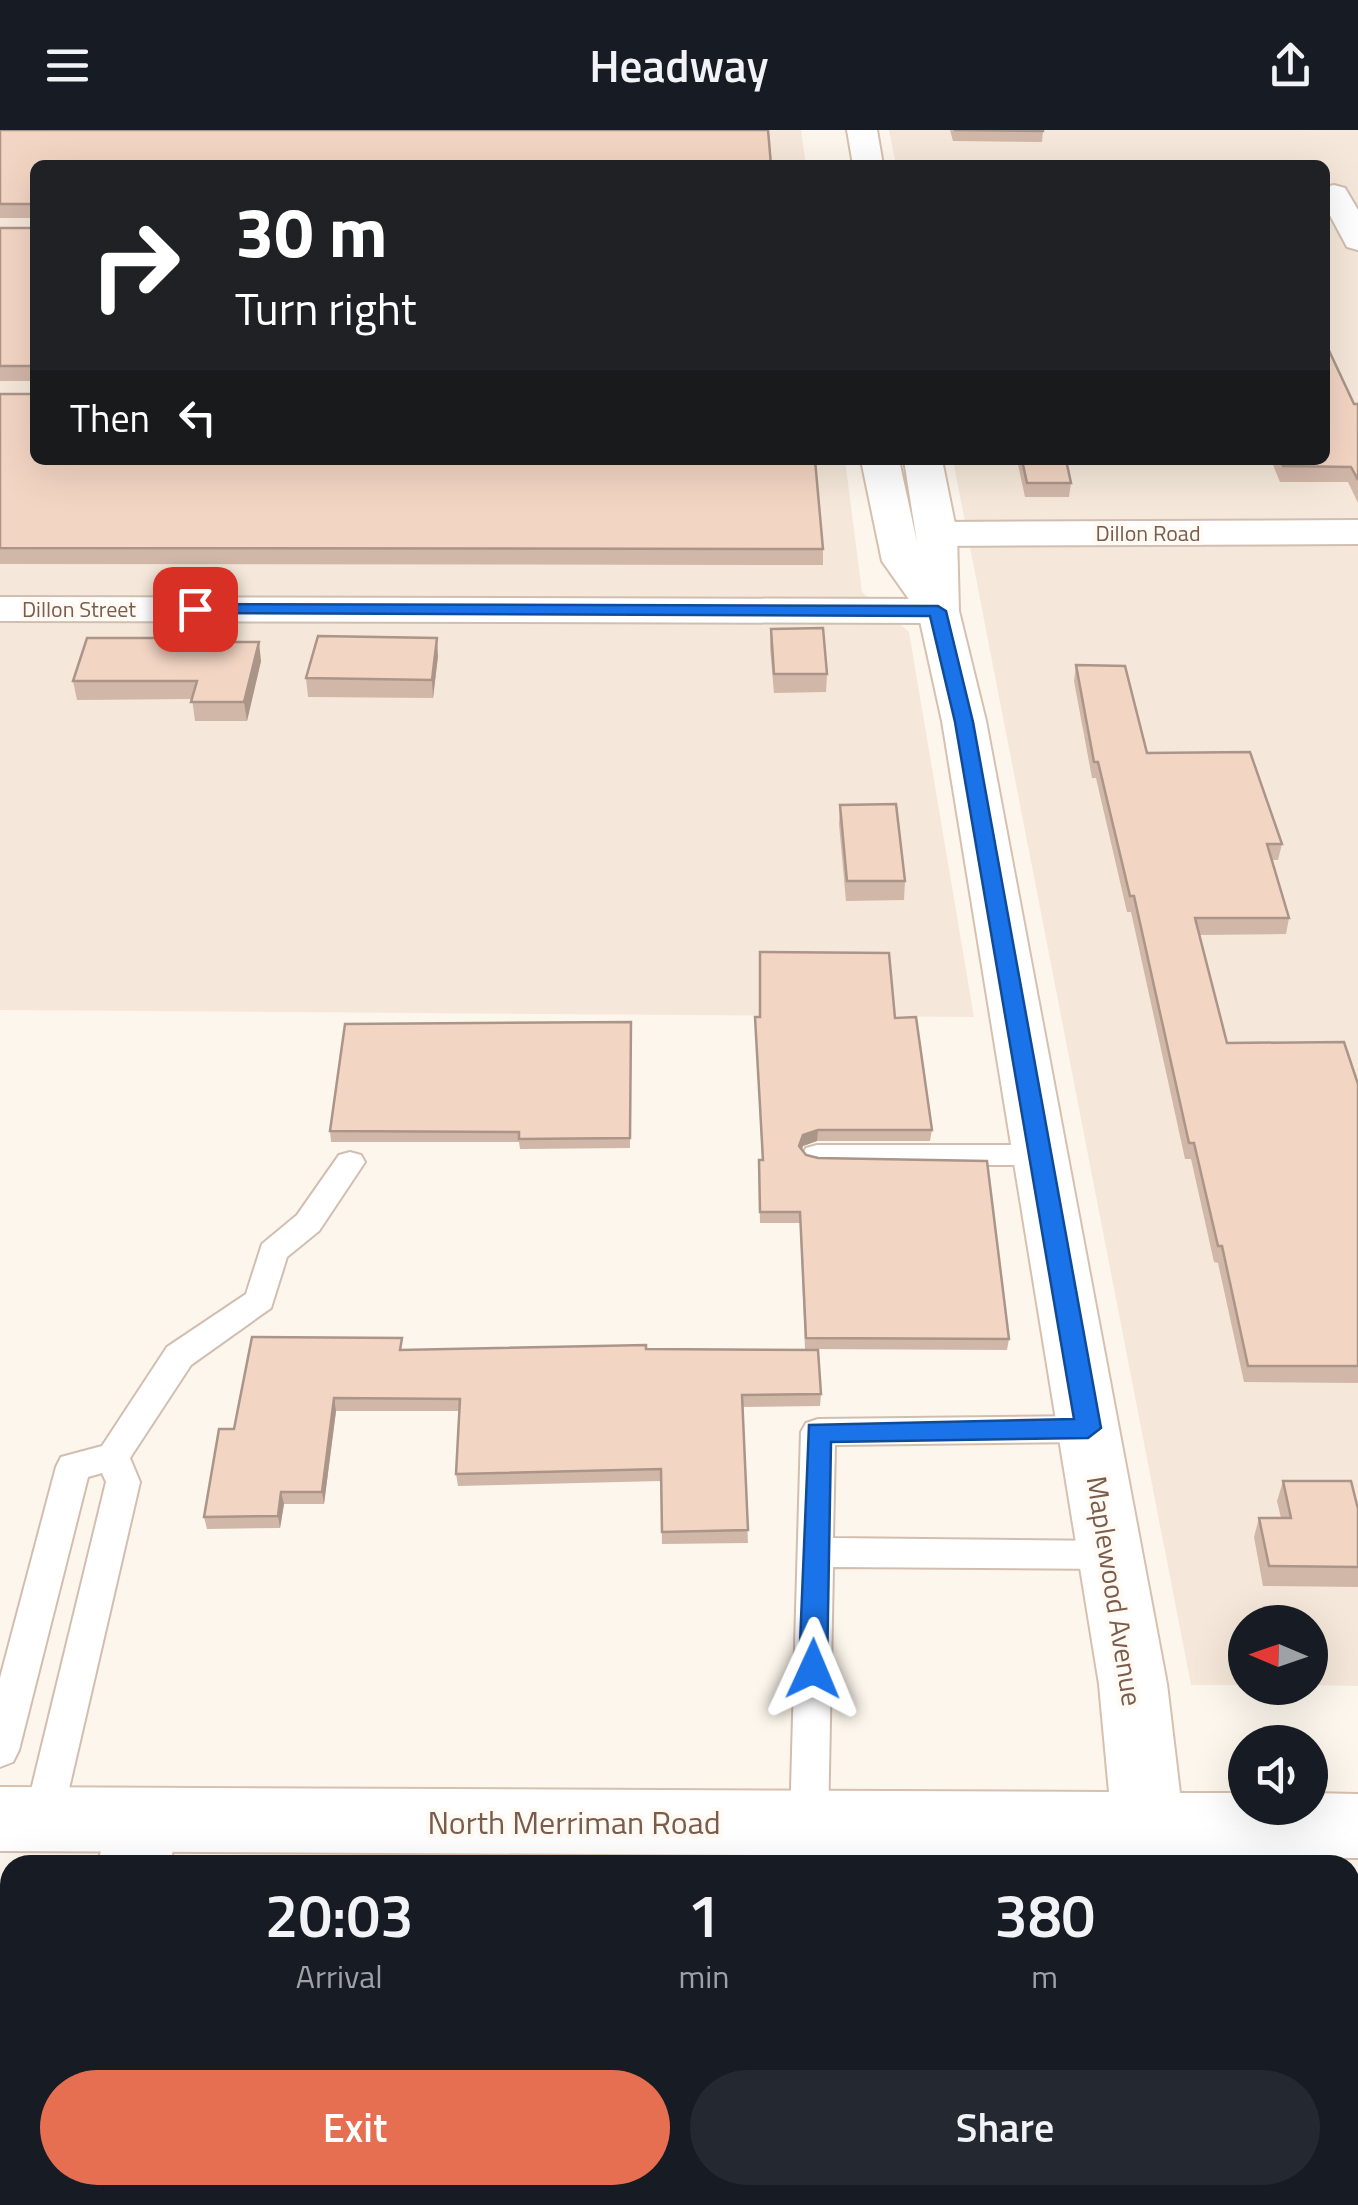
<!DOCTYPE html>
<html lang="en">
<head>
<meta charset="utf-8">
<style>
	:root { --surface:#171b24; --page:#242831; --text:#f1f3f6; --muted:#9ea1a6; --accent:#e76f51 }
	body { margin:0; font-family:"Titillium Web",sans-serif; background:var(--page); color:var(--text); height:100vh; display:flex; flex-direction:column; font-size:38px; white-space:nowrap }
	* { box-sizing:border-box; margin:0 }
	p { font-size:32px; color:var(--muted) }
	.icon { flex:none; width:55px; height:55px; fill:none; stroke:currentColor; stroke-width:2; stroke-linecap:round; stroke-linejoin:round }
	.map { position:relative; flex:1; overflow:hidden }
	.side { position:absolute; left:0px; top:1725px; width:1360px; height:350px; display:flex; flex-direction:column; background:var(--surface); border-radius:30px 30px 0 0; box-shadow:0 10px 40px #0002 }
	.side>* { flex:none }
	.hud { position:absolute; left:30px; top:30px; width:1300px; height:305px; border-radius:15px; box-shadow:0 10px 40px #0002; background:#202124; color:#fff; overflow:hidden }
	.needle { width:65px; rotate:272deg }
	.fabs { position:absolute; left:1228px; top:1475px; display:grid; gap:20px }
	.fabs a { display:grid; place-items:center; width:100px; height:100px; border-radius:50%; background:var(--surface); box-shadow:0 10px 40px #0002; font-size:50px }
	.pin { position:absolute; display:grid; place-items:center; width:85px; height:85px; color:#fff; margin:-42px; border-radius:20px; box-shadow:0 5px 15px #0006 }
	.me { position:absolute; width:110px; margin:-55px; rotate:1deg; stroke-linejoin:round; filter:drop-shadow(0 0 8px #0008) }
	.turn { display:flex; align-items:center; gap:35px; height:210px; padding:0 40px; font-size:45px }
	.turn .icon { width:130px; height:130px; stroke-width:2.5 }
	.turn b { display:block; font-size:70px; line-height:85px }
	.then { display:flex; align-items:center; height:95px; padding:0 40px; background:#0003; gap:20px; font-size:38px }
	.eta { display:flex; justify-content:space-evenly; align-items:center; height:170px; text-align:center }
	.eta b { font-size:60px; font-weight:600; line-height:70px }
	.cta { display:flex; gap:20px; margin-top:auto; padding:20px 40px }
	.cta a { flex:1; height:115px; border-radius:60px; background:var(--accent); color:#fff; font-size:40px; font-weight:600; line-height:115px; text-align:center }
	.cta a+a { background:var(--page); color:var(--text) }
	header { display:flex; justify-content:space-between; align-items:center; height:130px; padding:0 40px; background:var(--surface); font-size:45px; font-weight:600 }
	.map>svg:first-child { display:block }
</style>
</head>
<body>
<header><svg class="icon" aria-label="menu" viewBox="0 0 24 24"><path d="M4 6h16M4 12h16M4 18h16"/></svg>Headway<svg class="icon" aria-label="share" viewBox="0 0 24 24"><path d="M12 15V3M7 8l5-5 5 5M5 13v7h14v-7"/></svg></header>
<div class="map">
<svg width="1358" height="2075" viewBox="0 0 1358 2075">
	<rect width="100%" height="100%" fill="#fdf6ec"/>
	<g fill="#f5e8da">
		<polygon points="0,0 801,0 806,35 35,35 35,330 845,330 862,462 909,502 974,887 0,880"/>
		<polygon points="889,0 1358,0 1358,1556 1310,1555 1310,1492 1245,1492 1245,1555 1191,1555 953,330 1325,330 1325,35 896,35"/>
		<polygon points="0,1844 10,1844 10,2065 155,2065 153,2075 0,2075"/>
		<polygon points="1350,1851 1358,1851 1358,2075 1320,2075 1318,2065 1350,2065"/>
	</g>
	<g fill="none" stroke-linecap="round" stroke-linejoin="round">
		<g stroke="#d1beb0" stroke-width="4">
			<g id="lane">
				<polygon points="817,1015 1040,1015 1051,1018 1055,1025 1051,1032 1040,1035 817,1035 806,1032 802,1025 806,1018"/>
				<polygon points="350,1022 361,1025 365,1032 319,1101 287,1127 271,1178 191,1235 130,1328 140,1352 62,1689 57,1701 43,1707 29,1701 24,1689 106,1352 102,1343 88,1347 19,1620 13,1632 0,1637 0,1548 56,1337 61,1327 102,1316 167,1217 246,1164 262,1114 297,1085 339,1025"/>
				<polygon points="1088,1286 1100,1290 1105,1299 1100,1308 1088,1312 835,1315 833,1408 1111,1411 1123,1415 1129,1425 1123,1435 1111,1439 833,1437 828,1694 823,1706 809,1712 795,1706 790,1694 801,1302 806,1293 818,1289"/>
			</g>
		</g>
		<g stroke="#d1beb0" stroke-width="4">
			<g id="street">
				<polygon points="1334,55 1345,58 1358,80 1358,120 1347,117 1325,76 1325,57"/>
				<polygon points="1358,390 1358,414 937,416 923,412 917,404 923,396 937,392"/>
				<polygon points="0,467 938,469 953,472 959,481 953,490 938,493 0,491"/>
				<polygon points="143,1658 168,1667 179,1690 170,1735 98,1735 107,1690 118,1667"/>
				<polygon points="29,2065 109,2065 107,2075 27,2075"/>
				<polygon points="1163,2065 1243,2065 1245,2075 1165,2075"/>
			</g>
		</g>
		<g stroke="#d6c0b0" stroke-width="4">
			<g id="secondary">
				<polygon points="847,0 877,0 883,35 853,35"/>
				<polygon points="861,330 899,330 917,412 904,330 942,330 957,404 959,481 986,591 1167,1554 1180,1663 1245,1663 1245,1678 1310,1678 1310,1663 1358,1664 1358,1728 0,1721 0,1657 1109,1662 1099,1554 942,591 918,482 882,431"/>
			</g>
		</g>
		<use href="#lane" fill="#fff" fill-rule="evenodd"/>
		<use href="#street" fill="#fff" fill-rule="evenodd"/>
		<use href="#secondary" fill="#fff" fill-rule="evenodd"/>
	</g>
	<g fill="#d1b7a8">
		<polygon points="0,0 35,35 823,419 823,435 0,434 0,264 35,264 35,251 0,251 0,98 35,98 35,88 0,88"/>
		<polygon points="950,0 1043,0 1043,1 1042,12 953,11"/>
		<polygon points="1354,274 1358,274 1358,373 1348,352 1280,352 1271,330 1325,330"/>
		<polygon points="1017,330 1145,330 1144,334 1067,334 1071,353 1069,367 1025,367"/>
		<polygon points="771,499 827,544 826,562 774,563 770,517"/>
		<polygon points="236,512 261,531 247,591 195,591 192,569 77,570 73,551"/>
		<polygon points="438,526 433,568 308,567 306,548"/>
		<polygon points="1076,535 1147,623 1282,714 1278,730 1272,730 1289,788 1286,804 1199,805 1227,913 1358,954 1358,1253 1244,1252 1218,1133 1214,1132 1191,1029 1185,1029 1131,782 1127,782 1096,648 1092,648 1074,551"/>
		<polygon points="840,675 905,751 904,770 846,771 839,694"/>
		<polygon points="755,887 895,888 932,1000 930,1011 817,1011 803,1016 802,1019 806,1025 1009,1209 1007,1220 805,1219 800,1093 760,1093 759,1041 762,1030"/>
		<polygon points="631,892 630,1018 520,1019 519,1012 331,1012 330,1001"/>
		<polygon points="646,1219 821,1264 820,1276 742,1277 748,1413 662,1414 661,1351 458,1356 456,1344 460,1281 336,1281 324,1374 284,1374 280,1398 207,1399 204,1387 234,1299 403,1220"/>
		<polygon points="1283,1351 1358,1379 1358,1457 1263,1456 1254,1407 1259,1388 1281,1388 1277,1371"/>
		<polygon points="229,2065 839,2065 839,2075 232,2075"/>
	</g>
	<g fill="#aa9588">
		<polygon points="437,508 438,526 433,568 432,550"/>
		<polygon points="259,512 261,531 247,591 244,572"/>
		<polygon points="818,1000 817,1011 803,1016 799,1027 799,1016 803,1005"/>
		<polygon points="334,1268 336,1281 324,1374 322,1362"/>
		<polygon points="281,1362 284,1374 280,1398 278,1386"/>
	</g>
	<g fill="#f3d5c3" stroke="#aa9588" stroke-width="2.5">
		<polygon points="0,0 768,0 771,35 35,35 35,330 815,330 823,419 0,418 0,264 35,264 35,236 0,236 0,98 35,98 35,74 0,74"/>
		<polygon points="954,0 1043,0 1043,1"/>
		<polygon points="1325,212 1354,274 1358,274 1358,350 1351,337 1283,336 1280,330 1325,330"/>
		<polygon points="1022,330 1066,330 1071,353 1027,353"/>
		<polygon points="823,498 827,544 774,544 771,499"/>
		<polygon points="318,506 437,508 432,550 306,548"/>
		<polygon points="87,508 235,508 234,512 259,512 244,572 191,572 197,551 73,551"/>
		<polygon points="1076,535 1125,536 1147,623 1250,622 1282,714 1267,714 1289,788 1195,788 1227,913 1344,912 1358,954 1358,1236 1248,1236 1222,1116 1218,1116 1194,1013 1189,1013 1134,766 1130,766 1098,632 1094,632"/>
		<polygon points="896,674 905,751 847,751 840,675"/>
		<polygon points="760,822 889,823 895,888 916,887 932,1000 818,1000 803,1005 799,1016 806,1025 818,1028 987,1031 1009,1209 806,1208 800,1082 760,1082 759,1030 763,1030 755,887 760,887"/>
		<polygon points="631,892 630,1008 519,1009 519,1002 330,1001 345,894"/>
		<polygon points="252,1207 402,1208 400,1220 646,1215 646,1219 818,1220 821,1264 742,1265 748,1400 662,1402 661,1339 456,1344 460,1269 334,1268 322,1362 281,1362 278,1386 204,1387 219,1299 234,1299"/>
		<polygon points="1283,1351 1351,1351 1358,1379 1358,1437 1269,1436 1259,1388 1291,1388"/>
		<polygon points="255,2065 839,2065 839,2075 253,2075"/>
	</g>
	<polygon fill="#1a73e8" stroke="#114b97" stroke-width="2.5" points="195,474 938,476 946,481 973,592 1101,1298 1088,1308 831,1312 827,1539 823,1547 803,1547 799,1539 809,1295 1074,1289 955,592 930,486 189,483 189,476"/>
	<g text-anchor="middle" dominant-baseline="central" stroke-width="8" stroke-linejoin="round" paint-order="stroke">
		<g font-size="22" fill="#7a5c4d" stroke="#fffaf3">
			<text x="1148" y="403">Dillon Road</text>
			<text x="79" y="479">Dillon Street</text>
		</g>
		<g font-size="28" fill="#7a5c4d" stroke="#fffaf3">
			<text transform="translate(1115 1461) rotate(81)">Maplewood Avenue</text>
		</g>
		<g font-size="32" fill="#7a5c4d" stroke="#fffaf3">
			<text x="574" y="1692">North Merriman Road</text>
		</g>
	</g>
</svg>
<div class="fabs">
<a><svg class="needle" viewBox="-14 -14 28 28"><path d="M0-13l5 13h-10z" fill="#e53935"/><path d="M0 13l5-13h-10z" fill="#9ea1a6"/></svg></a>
<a><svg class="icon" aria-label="sound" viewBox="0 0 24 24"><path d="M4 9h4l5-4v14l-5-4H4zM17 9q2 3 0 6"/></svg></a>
</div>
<div class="pin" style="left:195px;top:479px;background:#d93025"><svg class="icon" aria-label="arrive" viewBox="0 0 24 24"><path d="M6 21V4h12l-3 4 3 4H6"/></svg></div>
<svg class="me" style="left:813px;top:1539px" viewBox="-20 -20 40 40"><path d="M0-17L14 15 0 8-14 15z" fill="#1a73e8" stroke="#fff" stroke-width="4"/></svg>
<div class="hud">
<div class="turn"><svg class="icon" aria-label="right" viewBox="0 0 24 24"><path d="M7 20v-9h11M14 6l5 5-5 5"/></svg><div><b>30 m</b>Turn right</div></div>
<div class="then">Then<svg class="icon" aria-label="left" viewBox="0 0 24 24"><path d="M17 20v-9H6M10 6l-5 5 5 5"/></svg></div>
</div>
<section class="side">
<div class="eta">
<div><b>20:03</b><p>Arrival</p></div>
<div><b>1</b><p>min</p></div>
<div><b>380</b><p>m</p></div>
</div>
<div class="cta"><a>Exit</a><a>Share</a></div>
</section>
</div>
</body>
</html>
